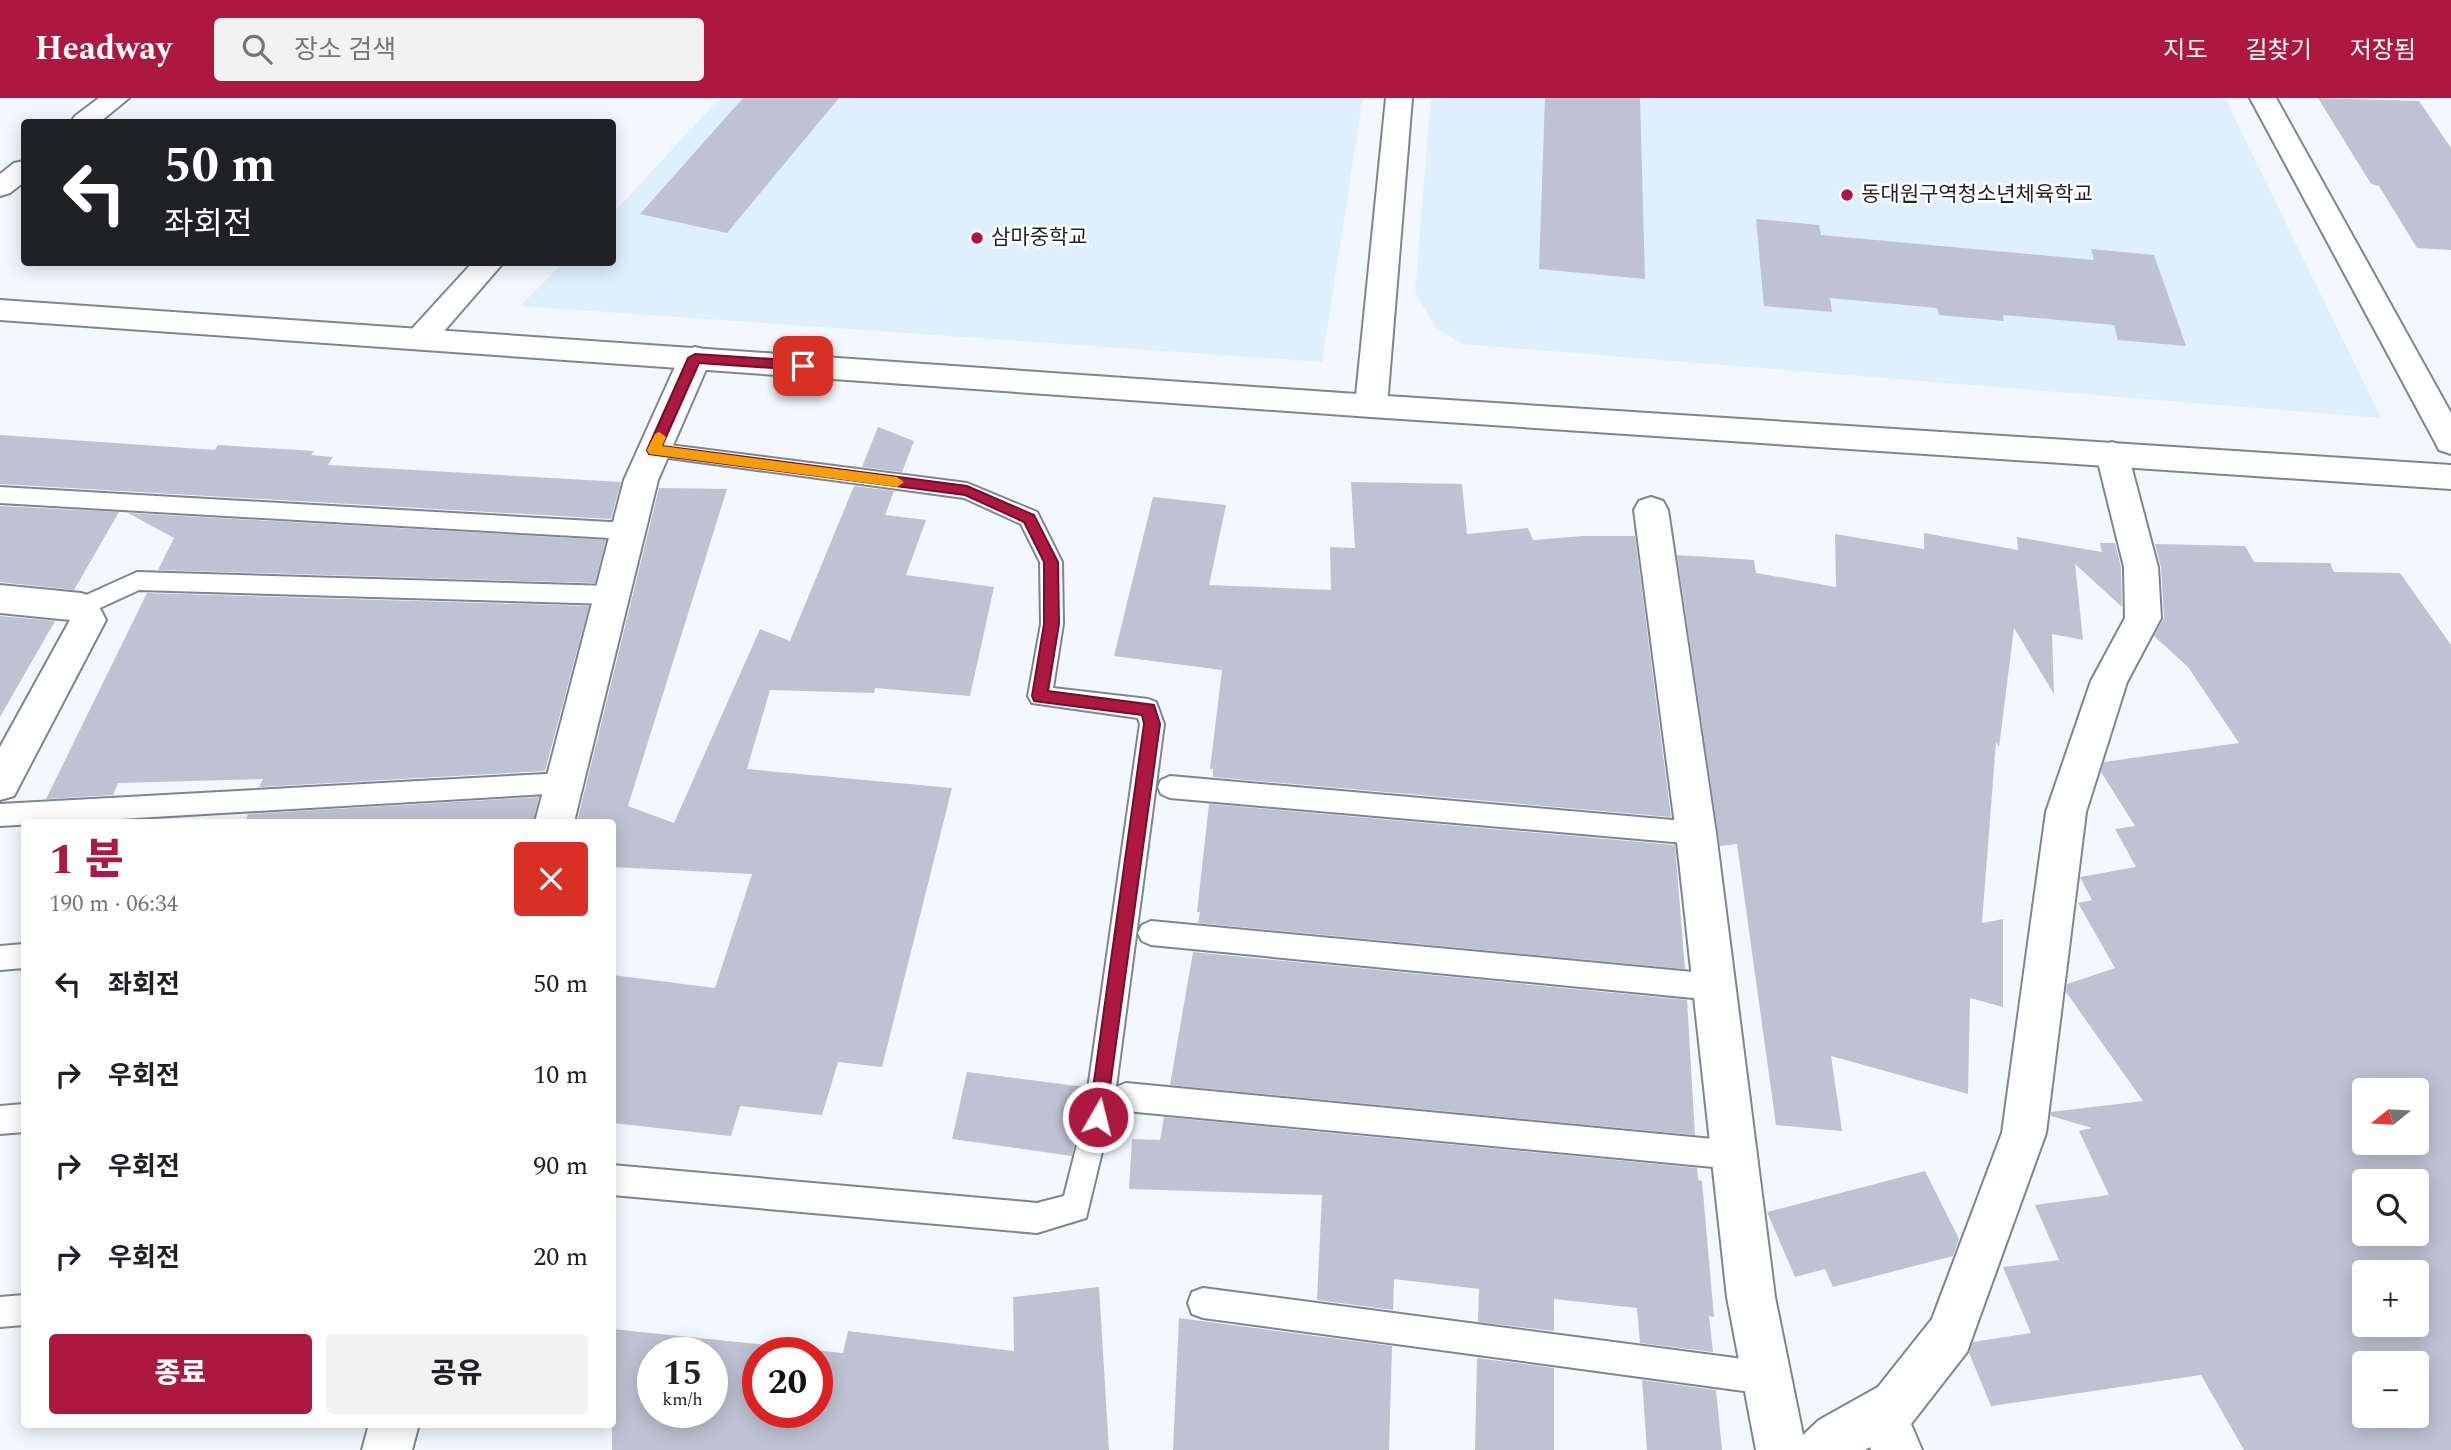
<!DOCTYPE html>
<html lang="ko">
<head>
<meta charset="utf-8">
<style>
	:root { --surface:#fff; --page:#f2f2f2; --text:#202124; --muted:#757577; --accent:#ac183f }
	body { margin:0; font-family:Spectral,"Noto Sans KR",serif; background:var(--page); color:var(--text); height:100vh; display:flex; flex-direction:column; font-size:26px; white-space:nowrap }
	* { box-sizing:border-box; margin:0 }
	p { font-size:23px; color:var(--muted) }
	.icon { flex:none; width:38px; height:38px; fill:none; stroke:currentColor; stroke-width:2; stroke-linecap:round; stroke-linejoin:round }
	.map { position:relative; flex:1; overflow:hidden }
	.panel { position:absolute; left:21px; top:721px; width:595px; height:609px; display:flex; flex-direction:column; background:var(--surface); border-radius:7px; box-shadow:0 4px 18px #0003 }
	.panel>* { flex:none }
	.top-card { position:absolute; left:21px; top:21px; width:595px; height:147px; border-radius:7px; box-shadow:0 4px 18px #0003; background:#202124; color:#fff; overflow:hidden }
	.needle { width:46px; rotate:252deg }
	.fabs { position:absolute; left:2352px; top:980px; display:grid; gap:14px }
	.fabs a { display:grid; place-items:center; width:77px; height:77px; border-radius:7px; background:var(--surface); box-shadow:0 4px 18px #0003; font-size:35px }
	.speed { position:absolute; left:637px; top:1239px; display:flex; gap:14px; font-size:35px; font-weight:700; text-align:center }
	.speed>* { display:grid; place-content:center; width:91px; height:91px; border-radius:50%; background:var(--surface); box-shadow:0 4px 18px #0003; line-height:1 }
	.speed small { font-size:18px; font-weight:400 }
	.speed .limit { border:10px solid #d22; background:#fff; color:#111 }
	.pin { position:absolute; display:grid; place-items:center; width:60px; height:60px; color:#fff; margin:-30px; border-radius:14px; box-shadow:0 4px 10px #0006 }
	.me { position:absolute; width:77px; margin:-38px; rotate:8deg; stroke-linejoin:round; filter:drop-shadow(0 0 5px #0008) }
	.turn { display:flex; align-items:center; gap:24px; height:147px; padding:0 28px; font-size:32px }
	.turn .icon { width:91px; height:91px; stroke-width:2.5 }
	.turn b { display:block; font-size:49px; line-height:60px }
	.round { display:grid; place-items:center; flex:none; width:74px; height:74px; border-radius:7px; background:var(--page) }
	.headline { display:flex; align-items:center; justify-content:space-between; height:119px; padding:0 28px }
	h1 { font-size:42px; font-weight:800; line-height:52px; color:var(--accent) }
	.button { display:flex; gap:14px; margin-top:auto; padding:14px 28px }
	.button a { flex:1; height:80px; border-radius:7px; background:var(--accent); color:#fff; font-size:28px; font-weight:800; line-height:80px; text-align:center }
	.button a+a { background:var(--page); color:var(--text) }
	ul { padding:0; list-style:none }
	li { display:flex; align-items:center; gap:21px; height:91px; padding:0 28px }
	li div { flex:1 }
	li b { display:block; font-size:26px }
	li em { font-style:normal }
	header { display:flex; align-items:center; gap:42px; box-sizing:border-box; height:98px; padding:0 35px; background:var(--accent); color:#fff }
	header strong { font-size:33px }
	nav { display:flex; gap:38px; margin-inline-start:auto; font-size:24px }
	.search { width:490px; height:63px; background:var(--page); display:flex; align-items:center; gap:18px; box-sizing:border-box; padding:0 24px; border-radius:7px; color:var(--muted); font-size:26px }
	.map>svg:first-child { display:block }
</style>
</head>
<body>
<header>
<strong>Headway</strong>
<div class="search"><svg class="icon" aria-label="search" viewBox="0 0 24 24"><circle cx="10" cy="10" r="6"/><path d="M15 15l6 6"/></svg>장소 검색</div>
<nav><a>지도</a><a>길찾기</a><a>저장됨</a></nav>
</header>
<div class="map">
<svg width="2451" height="1352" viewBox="0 0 2451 1352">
	<rect width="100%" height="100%" fill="#f2f8fd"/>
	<g fill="#e0effe">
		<polygon points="720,0 1363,0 1322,264 520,208 563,165 612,164 613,115"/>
		<polygon points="1431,0 2225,0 2381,320 1462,246 1435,229 1415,194"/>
	</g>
	<g fill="#bec2d2" fill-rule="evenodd">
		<polygon points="743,0 839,0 727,135 640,116"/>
		<polygon points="1545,0 1640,0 1645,181 1539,171"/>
		<polygon points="2318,0 2419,3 2451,50 2451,152 2417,150 2379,88 2371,86"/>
		<polygon points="1756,121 1819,127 1821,137 2094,162 2091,151 2154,157 2186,248 2118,242 2114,227 2003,217 2004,223 1939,217 1937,210 1830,200 1832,214 1764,208"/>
		<polygon points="878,329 914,343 902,374 862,369"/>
		<polygon points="0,337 215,352 218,347 314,353 311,357 333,359 328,367 621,384 611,421 0,386"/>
		<polygon points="1351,384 1462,386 1467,436 1528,430 1533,442 1583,438 1635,438 1671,719 1213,679 1213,671 1210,671 1222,572 1114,558 1153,399 1226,407 1209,487 1331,492 1330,449 1355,450"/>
		<polygon points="854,388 894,393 885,417 926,422 906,477 994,489 970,598 875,590 874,595 770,592 747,671 952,690 882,969 838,964 822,1017 740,1008 731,1038 612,1025 612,877 715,890 752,776 612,769 612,724 577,724 659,390 727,391 628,708 674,725 760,531 790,543"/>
		<polygon points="0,408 119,414 74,492 0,484"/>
		<polygon points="128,415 606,442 595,485 158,472 174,440"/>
		<polygon points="1924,435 2018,452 2017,439 2102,454 2100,445 2115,445 2121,469 2122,509 2075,466 2083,542 2052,536 2054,596 2014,530 1999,649 1996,644 1982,825 2003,821 2003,909 1970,900 1968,996 1831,958 1842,1033 1776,1027 1737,746 1720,748 1677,457 1754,462 1756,475 1836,489 1835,436 1924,451"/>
		<path d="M2155,446L2245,448L2254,464L2330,465L2334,474L2400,475L2451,547V1352H2244L2201,1277L1991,1308L1969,1255L1973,1244L2031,1235L2003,1169L2059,1162L2035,1107L2109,1097L2079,1033L2092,1030L2051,1018V1014L2143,1003L2066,894L2067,886L2115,870L2078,805L2092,802L2080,779L2136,769L2115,731L2135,728L2101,674L2104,664L2239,645L2188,569L2154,538L2164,520L2161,469ZM2364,992H2417V1045H2364ZM2364,1083H2417V1136H2364ZM2364,1174H2417V1227H2364ZM2364,1265H2417V1318H2364Z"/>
		<polygon points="147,495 589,508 545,673 259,689 263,681 118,685 113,697 46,701"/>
		<polygon points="0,518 55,523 0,619"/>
		<polygon points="539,699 533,724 245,724 248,716"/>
		<polygon points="1209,706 1675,747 1685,871 1198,825 1200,814 1197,814"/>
		<polygon points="1193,854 1687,902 1695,1037 1170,987"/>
		<polygon points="967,974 1085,989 1072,1058 952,1041"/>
		<polygon points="1164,1019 1697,1070 1698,1082 1702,1083 1714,1219 1709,1218 1713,1254 1640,1245 1637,1210 1554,1201 1554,1233 1478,1224 1479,1191 1394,1181 1393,1212 1317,1202 1322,1097 1129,1091 1132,1041 1160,1042"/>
		<polygon points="1925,1073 1959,1141 1953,1158 1833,1189 1825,1171 1795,1179 1767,1114"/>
		<path d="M1099,1189L1109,1352H612V1231L843,1255L848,1233L1014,1253L1013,1199ZM653,1255H712V1314H653ZM758,1255H817V1314H758Z"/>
		<polygon points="1179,1220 1392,1248 1389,1352 1173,1352"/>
		<polygon points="1477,1260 1554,1270 1554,1352 1475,1352"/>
		<polygon points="1642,1282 1716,1292 1722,1352 1647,1352"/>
	</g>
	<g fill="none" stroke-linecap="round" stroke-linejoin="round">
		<g stroke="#7b8692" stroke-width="4">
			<g id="service">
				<polygon points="654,345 967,385 1037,414 1062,464 1063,526 1053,590 1148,601 1156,604 1164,626 1116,989 1126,985 1734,1043 1744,1047 1748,1057 1744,1067 1734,1071 1126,1013 1116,1009 1114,1004 1086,1120 1037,1135 612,1097 612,1067 1037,1105 1064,1098 1084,1019 1140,626 1138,620 1032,605 1028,598 1041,526 1040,464 1021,426 964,400 647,357 644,352 647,347"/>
				<polygon points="0,389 627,425 635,427 638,433 635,439 627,441 0,405"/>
				<polygon points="137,474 611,488 619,491 622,497 619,503 611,506 139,492 89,515 81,518 73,515 70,509 73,503"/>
				<polygon points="564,675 573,678 576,685 573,692 564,695 0,728 0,706"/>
				<polygon points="1170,678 1696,724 1705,727 1709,735 1705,743 1696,746 1170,700 1161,696 1158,689 1161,682"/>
				<polygon points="1151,823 1714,876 1724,880 1727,889 1724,898 1714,902 1151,847 1142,843 1138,835 1142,827"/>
				<polygon points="24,846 24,870 0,872 0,848"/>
				<polygon points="24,1006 24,1034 0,1036 0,1008"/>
				<polygon points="1203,1190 1766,1264 1777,1269 1782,1280 1777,1291 1766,1296 1203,1220 1192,1216 1188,1205 1192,1194"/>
				<polygon points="24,1197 24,1227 0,1229 0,1199"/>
			</g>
		</g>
		<g stroke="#7b8692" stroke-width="4">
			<g id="minor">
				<polygon points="99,0 129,0 100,24 71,24 75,18"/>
				<polygon points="1386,0 1412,0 1387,308 1382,316 1371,319 1360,316 1355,308"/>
				<polygon points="2250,0 2276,0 2451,315 2451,356 2439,352 2435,344"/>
				<polygon points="24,63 24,84 10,95 0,98 0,76 14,65"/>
				<polygon points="473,164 504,164 432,247 421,250 410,247 406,240 410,233"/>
				<polygon points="695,249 706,252 711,260 658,382 574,724 535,724 624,382 679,260 684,252"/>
				<polygon points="2112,344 2124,348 2128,356 2158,469 2161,520 2127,584 2086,714 2046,1035 1967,1254 1911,1326 1922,1352 1871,1352 1870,1349 1865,1352 1756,1352 1727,1199 1676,735 1634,412 1639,403 1651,399 1663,403 1668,412 1716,735 1775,1199 1803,1337 1819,1322 1878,1289 1932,1221 2002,1035 2046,714 2091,583 2125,520 2124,469 2096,356 2100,348"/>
				<polygon points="0,487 81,495 94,499 106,522 14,698 0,702 0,649 70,522 0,515"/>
				<polygon points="369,1326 419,1326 412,1352 362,1352"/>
			</g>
		</g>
		<g stroke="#7b8692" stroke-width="4">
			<polygon id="tertiary" points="0,202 1371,297 2451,367 2451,391 1371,319 0,222"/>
		</g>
		<use href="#service" fill="#fff" fill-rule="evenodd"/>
		<use href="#minor" fill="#fff" fill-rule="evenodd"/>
		<use href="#tertiary" fill="#fff" fill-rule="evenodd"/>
	</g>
	<polygon fill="#ac183f" stroke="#701029" stroke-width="2" points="695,256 803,263 810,268 803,272 699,265 662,348 967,388 1034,417 1058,464 1059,526 1048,593 1154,607 1160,626 1105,1025 1098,1028 1092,1025 1089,1019 1144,626 1142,617 1034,603 1032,598 1044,526 1044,464 1024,424 965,397 649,356 647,352 688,260"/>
	<polygon fill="#f59e0b" points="659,334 666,339 662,348 897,379 904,384 897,389 649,356 647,352 655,336"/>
	<g fill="#ac183f" stroke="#fff" stroke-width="2.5">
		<circle cx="1847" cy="97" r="7"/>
		<circle cx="977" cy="140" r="7"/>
	</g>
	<g text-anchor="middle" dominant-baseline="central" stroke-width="5" stroke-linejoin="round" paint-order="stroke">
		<g font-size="21" fill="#1f2328" stroke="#fff" text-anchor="start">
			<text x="1861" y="97">동대원구역청소년체육학교</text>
			<text x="991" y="140">삼마중학교</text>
		</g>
	</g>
</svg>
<div class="fabs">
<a><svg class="needle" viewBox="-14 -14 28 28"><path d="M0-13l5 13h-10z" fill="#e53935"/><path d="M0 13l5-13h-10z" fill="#757577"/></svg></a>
<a><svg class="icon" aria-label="search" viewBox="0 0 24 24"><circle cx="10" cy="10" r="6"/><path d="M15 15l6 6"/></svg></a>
<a>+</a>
<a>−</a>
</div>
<div class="speed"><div>15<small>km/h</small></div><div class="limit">20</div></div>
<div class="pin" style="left:803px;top:268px;background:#d93025"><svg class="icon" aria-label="arrive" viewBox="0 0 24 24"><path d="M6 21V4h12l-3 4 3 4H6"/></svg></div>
<svg class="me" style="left:1098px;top:1019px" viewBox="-20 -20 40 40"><circle r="17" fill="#ac183f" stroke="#fff" stroke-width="3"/><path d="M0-11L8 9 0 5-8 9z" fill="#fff"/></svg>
<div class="top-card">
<div class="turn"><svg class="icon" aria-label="left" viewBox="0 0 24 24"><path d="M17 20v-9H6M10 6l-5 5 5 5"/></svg><div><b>50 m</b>좌회전</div></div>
</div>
<section class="panel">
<div class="headline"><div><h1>1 분</h1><p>190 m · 06:34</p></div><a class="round" style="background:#d93025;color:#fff"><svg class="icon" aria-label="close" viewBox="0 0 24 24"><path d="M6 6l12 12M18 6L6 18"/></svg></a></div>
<ul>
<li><svg class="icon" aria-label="left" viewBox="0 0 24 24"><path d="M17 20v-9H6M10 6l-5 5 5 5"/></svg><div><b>좌회전</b></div><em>50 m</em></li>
<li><svg class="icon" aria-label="right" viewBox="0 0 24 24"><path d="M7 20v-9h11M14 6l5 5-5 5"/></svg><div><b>우회전</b></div><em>10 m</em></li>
<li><svg class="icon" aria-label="right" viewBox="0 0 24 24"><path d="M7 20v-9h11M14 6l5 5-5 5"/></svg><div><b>우회전</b></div><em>90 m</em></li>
<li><svg class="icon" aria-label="right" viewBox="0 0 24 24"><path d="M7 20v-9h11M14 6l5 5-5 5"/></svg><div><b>우회전</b></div><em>20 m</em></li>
</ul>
<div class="button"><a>종료</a><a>공유</a></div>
</section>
</div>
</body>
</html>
